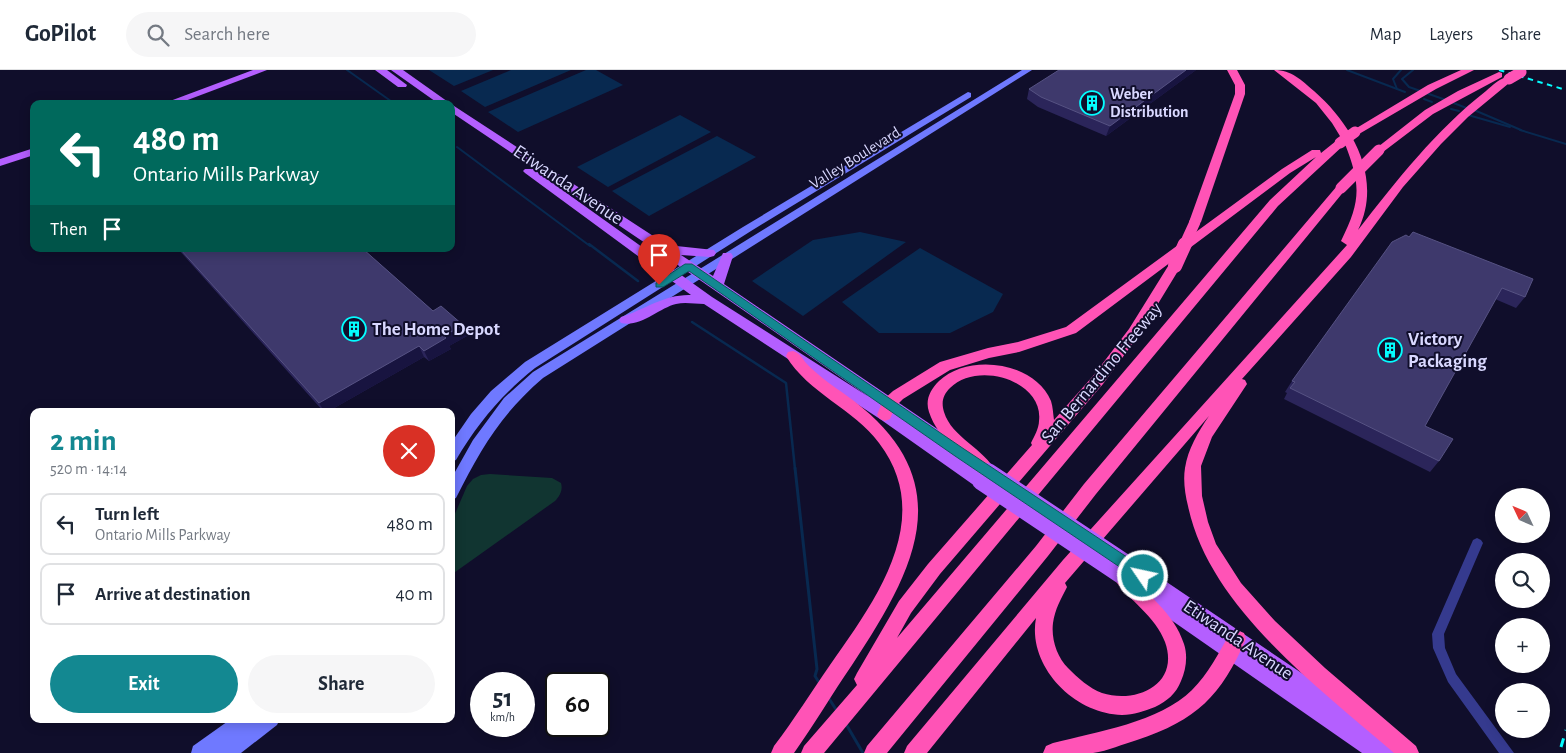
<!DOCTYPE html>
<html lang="en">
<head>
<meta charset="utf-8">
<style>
	:root { --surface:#fff; --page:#f6f6f7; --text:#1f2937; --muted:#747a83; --line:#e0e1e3; --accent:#138891 }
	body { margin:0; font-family:"Alegreya Sans",sans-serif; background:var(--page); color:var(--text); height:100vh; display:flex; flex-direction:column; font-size:19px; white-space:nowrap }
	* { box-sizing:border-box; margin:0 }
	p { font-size:16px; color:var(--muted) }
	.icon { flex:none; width:28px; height:28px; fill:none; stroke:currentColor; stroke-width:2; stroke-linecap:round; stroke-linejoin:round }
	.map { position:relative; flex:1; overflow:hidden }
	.side { position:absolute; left:30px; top:338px; width:425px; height:315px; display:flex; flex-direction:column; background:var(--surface); border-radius:10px; box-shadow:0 2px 12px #0003 }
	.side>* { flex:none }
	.banner { position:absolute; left:30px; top:30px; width:425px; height:152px; border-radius:10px; box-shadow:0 2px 12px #0003; background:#00695c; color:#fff; overflow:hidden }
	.needle { width:32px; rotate:314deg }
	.tools { position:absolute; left:1495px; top:418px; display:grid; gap:10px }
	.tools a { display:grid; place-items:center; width:55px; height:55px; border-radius:50%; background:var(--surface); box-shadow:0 2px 12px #0003; font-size:25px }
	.speed { position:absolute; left:470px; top:602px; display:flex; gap:10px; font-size:25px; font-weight:700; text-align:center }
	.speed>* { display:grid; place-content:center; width:65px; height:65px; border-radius:50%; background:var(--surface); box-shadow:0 2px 12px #0003; line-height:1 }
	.speed small { font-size:12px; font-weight:400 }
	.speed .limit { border:2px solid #111; border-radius:8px; background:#fff; color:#111 }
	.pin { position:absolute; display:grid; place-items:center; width:42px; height:42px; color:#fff; margin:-51px -21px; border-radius:50% 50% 50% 0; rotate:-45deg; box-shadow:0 0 5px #0007 }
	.pin .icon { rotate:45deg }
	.me { position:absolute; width:55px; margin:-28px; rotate:304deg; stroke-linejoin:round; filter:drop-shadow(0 0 4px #0008) }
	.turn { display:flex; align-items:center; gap:18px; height:105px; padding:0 20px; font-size:22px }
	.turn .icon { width:65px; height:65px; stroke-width:2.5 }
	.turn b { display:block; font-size:35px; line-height:42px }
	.then { display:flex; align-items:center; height:48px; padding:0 20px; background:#0003; gap:10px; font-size:19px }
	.round { display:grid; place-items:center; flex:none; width:52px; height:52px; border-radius:26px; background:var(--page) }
	.headline { display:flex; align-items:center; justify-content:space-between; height:85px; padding:0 20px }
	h1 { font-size:30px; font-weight:700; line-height:38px; color:var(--accent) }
	.primary-button { display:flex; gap:10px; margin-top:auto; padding:10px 20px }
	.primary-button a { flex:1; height:58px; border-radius:30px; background:var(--accent); color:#fff; font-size:20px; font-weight:700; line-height:58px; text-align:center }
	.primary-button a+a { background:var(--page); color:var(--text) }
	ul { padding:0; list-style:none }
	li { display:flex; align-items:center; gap:15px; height:62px; margin:0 10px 8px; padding:0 10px; border:2px solid var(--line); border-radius:10px }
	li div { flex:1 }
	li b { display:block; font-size:19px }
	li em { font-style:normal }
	header { display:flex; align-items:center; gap:30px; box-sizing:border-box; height:70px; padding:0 25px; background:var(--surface); border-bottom:1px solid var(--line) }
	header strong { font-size:24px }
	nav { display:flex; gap:28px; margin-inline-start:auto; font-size:18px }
	.search { width:350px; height:45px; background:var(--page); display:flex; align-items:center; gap:12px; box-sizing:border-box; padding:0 18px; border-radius:28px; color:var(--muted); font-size:19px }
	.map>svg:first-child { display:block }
</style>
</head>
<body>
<header>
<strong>GoPilot</strong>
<div class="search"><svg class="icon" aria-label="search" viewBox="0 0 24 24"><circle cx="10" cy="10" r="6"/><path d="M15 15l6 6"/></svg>Search here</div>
<nav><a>Map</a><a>Layers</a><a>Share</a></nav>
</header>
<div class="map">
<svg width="1566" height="683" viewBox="0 0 1566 683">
	<rect width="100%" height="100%" fill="#100e2b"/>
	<path fill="#113531" d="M490,404L552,408L561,413C563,420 560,426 555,431L451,505V453L467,416L473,409L481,405Z"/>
	<g fill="#082950">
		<polygon points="429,0 493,0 454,16"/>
		<polygon points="511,0 571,0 485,37 461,21"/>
		<polygon points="586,0 596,0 623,15 518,62 488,42"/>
		<polygon points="680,45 711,62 608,117 577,97"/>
		<polygon points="717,66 756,87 649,146 612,121"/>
		<polygon points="860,162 906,172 803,246 752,211 813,170"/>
		<polygon points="920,178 1003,224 993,242 950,263 879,263 842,232"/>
	</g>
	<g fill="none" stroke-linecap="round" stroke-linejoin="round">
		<g stroke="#082950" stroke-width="2">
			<polyline points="347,0 395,34"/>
			<polyline points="1347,0 1405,22"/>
			<polyline points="1413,0 1402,9 1409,17 1446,30"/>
			<polyline points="1397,19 1393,9 1401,0"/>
			<polyline points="1424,29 1432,32"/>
			<polyline points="1451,32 1469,39"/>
			<polyline points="1451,39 1459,41"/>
			<polyline points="1474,40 1521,60"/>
			<polyline points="1468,45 1510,57"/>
			<polyline points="1520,60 1566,74"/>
			<polyline points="457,77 590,176"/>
		</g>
		<g stroke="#082950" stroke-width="2.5">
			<polyline points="589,174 638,211"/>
			<polyline points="692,252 786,313 795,399"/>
		</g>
		<g stroke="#082950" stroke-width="3">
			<polyline points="795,398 817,599 815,606 820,614"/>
			<polyline points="828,627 837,641"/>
			<polyline points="846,654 863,683"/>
		</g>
		<polygon fill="#353a8e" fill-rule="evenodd" points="1477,468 1481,470 1483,473 1444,564 1445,578 1456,604 1514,683 1499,683 1448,612 1433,578 1432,564 1473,470"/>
		<g fill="#6f79ff" fill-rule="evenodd">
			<path d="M1022,0H1032L543,308C500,345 481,379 456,428L451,430V409L473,370L504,328L533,302Z"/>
			<path d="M968,22L971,23V27L751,161L535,298C502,324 477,354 456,390L451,392V373L471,344L491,321L525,292L743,157Z"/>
			<polygon points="231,649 280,649 277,655 241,683 191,683 193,676"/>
		</g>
		<g fill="#b45fff" fill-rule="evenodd">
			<polygon points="253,0 267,0 177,34 162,34"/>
			<polygon points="375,0 387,0 407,15 406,17 398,17"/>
			<polygon points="391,0 403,0 451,34 439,34"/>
			<path d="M451,34L667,175L714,180L716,183L714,186L710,187L681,185L713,206L723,183H731L733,186L724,214L977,386L979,390L977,394L971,396L987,406L989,411L987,416L981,417L975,416L880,349L704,234C695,234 685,232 676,234C659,238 640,258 621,253L619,250L621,247C646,239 665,224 691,225L525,103L523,101L525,99H533L712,227L869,327L694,206L451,42Z"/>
			<polygon points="34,78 34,85 0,96 0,89"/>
			<polygon points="1128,487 1134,490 1410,676 1413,683 1362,683 1128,520 1125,514 1128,508 1132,507 1122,500 1119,495 1122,490"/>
		</g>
		<g fill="#ff53b6" fill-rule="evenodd">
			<polygon points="1227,0 1237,0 1245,15 1245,24 1201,152 1195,156 1189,152 1235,24 1235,15"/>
			<path d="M1274,0C1292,0 1301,10 1314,21C1353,55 1383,109 1358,160C1397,110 1436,60 1486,21C1493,15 1503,5 1512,7L1514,9L1468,47L1441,74L1403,117L1351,187L1242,309L1245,310L1247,314L1212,367L1201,396L1202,426L1208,452L1216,474L1241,513L1275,551L1325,598L1416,676L1419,683H1394C1319,618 1209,537 1188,436C1185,424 1183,410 1185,398C1188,379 1198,362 1209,346L1065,513L1067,517C1061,529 1055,539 1053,553C1051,569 1057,587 1068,598C1078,608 1089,618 1102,623C1137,634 1180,614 1165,572C1156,547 1129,530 1114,509L1111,504L1114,499L1120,496L1126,499C1145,524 1174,542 1184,574C1188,586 1186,600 1181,611C1176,624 1167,631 1155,637C1144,641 1134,645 1122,645C1074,644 1027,596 1036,548L927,683H904L907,676L1063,490L1347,175L1341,171C1361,131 1361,115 1345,74L1278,136L824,683H801L804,676L857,615L854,609L857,603L899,531L928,494L1032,375L1031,373C1034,367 1039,358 1039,351C1044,311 978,290 950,318C943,325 941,332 944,342C952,368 984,378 996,402L994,407L988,408L982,407C965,385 938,370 929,342C925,330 930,320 939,311C968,283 1034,291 1051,331C1053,337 1053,344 1054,350L1093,306L1129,259L1170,193L1175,192L1181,196L1139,265L1103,314L940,504L911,543L897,568L1270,130L1316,87L1290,103L1076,263L1019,282L989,288L950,300L903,329L895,337L890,349L885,351L880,349L877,345L883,330L893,321L940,292L988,278L1018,272L1066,257L1282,99L1312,80H1320L1321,83L1336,71H1343L1332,53L1316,33Z"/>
			<polygon points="1461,0 1474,0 1436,19 1359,64 1355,65 1350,62 1428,15"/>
			<polygon points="1499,2 1502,3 1502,7 1433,44 1383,82 1375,82 1374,80 1425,40 1458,21"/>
			<polygon points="1341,115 1347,118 1345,120 1096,424 1048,486 887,683 864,683 867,676 1036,476 1084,414 1337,116"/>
			<path d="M793,281C800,283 802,288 806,293C820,308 838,319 854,331C962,414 914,501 852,595C832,624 814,655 794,683H771L774,676C794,650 811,622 830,595C874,532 937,449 879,373C854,339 808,323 786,286L788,282Z"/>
			<path d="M1237,560L1244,563L1246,569C1221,626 1197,650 1137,670C1123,674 1108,681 1093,683C1077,683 1059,683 1043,683L1046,676L1053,673C1096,662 1160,652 1192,620C1208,604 1219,583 1230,563Z"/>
		</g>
		<polyline stroke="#04fdff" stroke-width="2" stroke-dasharray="5.5 4.5" stroke-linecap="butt" points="1499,0 1566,20"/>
		<polyline stroke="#04fdff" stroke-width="3" stroke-dasharray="9 8" stroke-linecap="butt" points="1561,677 1566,660"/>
		<g stroke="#b45fff" stroke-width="18">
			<polyline points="988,402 1128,495"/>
			<polyline points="981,411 1120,504"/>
		</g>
		<g stroke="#ff53b6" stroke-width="11">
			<polyline points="1509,9 1521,2"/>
			<polyline points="1340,73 1355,62"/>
			<polyline points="1341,118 1379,80"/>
			<polyline points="1184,176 1195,152"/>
		</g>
		<polyline stroke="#ff53b6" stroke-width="14" points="1175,196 1185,174"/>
	</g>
	<g fill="#2b255a">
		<polygon points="1196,0 1106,66 1038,37 1027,29 1029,19"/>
		<polygon points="1409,167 1525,227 1516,238 1495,229 1425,356 1439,391 1430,402 1284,329 1287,323 1285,322 1292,311"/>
		<polygon points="178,179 363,179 433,241 467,266 449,276 451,279 429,291 424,287 329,341 323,341"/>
	</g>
	<g fill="#181440">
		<polygon points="1186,0 1196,0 1106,66 1110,56"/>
		<polygon points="463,255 467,266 449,276 451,279 429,291 424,281 444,266"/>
		<polygon points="419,276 424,287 329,341 324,341 319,333"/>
	</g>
	<g fill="#3e396c" stroke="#565283">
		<polygon points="1059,0 1186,0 1110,56 1041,27 1029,19"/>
		<polygon points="1413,162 1533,209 1525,227 1502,218 1425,356 1453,369 1439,391 1290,318 1295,312 1292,311 1392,172 1406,165 1409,167"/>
		<polygon points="180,179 363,179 433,241 441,236 463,255 444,266 446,268 424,281 419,276 319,333"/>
	</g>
	<polygon fill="#138891" stroke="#0c585e" points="685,194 692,194 964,379 1148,501 1150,506 1148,510 1143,511 1139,510 955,386 689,201 663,217 656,217 656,213"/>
	<defs>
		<g id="building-ring" transform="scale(1.25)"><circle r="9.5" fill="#100e2b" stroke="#04fdff" stroke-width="1.5"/><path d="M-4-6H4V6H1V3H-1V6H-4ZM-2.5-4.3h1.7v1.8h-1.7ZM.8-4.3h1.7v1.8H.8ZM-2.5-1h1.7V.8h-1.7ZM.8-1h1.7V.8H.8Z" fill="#04fdff"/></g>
	</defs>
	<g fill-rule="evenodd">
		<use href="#building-ring" x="1092" y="33"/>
		<use href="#building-ring" x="354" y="259"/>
		<use href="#building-ring" x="1390" y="280"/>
	</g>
	<g text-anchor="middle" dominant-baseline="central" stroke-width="4" stroke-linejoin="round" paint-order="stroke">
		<g font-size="16" font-weight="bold" fill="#d9d8ff" stroke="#100e2b" text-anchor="start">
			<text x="1110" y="24">Weber<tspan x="1110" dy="18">Distribution</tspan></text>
		</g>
		<g font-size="16" fill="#d9d8ff" stroke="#100e2b">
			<text transform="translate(855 88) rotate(-32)">Valley Boulevard</text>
		</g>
		<g font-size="19" fill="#d9d8ff" stroke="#100e2b">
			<text transform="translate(568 115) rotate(34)">Etiwanda Avenue</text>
			<text transform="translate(1102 303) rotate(-50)">San Bernardino Freeway</text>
			<text transform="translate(1238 570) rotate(34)">Etiwanda Avenue</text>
		</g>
		<g font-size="19" font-weight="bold" fill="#d9d8ff" stroke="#100e2b" text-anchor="start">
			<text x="372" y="259">The Home Depot</text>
			<text x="1408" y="269">Victory<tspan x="1408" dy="22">Packaging</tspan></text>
		</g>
	</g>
</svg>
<div class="tools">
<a><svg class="needle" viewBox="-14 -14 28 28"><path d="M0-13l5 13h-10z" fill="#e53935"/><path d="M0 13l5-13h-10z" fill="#747a83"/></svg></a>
<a><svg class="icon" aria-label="search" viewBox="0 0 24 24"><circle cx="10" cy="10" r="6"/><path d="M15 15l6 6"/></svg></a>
<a>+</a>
<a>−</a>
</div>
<div class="speed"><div>51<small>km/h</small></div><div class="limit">60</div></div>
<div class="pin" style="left:659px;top:215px;background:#d93025"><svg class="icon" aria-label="arrive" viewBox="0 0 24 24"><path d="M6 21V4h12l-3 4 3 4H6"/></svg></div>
<svg class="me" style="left:1143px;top:506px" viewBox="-20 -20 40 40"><circle r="17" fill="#138891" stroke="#fff" stroke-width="3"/><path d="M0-11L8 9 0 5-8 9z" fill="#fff"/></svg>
<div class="banner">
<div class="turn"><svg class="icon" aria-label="left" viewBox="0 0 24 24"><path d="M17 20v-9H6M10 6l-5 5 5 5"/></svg><div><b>480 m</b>Ontario Mills Parkway</div></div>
<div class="then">Then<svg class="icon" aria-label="arrive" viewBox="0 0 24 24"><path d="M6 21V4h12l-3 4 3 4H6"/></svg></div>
</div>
<section class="side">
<div class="headline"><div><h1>2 min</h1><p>520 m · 14:14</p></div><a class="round" style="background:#d93025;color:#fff"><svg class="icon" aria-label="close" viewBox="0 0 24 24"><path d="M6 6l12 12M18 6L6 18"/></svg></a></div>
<ul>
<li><svg class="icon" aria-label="left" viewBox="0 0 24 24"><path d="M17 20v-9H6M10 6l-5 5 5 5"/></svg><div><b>Turn left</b><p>Ontario Mills Parkway</p></div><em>480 m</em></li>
<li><svg class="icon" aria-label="arrive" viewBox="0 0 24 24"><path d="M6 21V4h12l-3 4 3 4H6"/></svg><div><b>Arrive at destination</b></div><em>40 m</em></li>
</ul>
<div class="primary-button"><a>Exit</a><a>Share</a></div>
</section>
</div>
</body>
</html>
